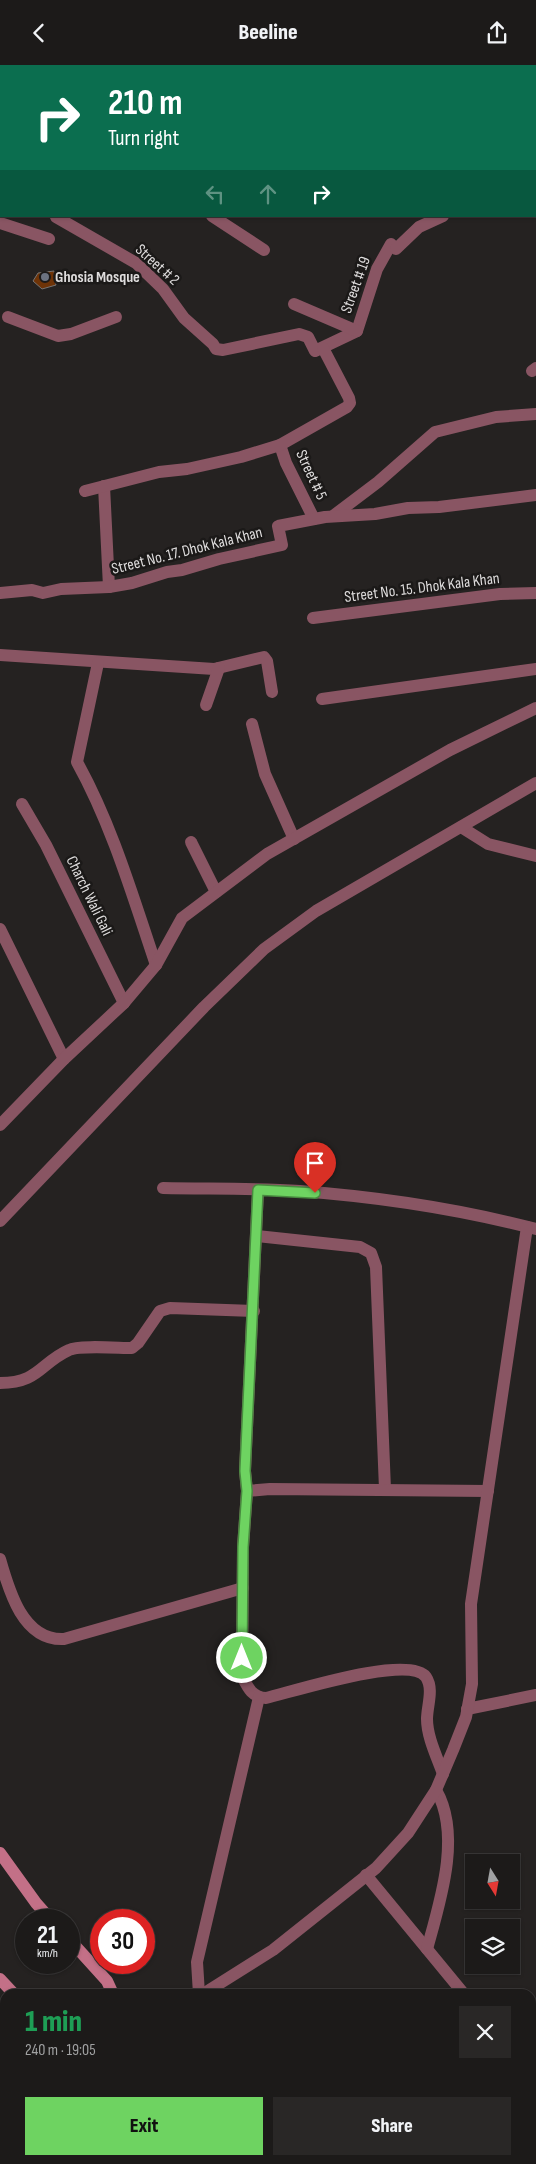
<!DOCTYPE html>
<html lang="en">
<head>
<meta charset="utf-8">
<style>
	:root { --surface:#1c1a19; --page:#292726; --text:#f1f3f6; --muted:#a0a1a2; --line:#3a3838; --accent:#6ed361 }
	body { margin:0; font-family:"Sofia Sans Condensed",sans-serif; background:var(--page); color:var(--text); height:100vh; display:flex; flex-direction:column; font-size:19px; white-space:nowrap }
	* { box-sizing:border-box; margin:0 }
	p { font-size:16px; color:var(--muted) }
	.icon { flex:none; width:28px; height:28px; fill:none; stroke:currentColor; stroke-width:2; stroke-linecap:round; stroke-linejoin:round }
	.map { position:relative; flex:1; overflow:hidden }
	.side { position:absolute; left:0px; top:1924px; width:536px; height:176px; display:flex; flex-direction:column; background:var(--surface); border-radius:15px 15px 0 0; box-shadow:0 1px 4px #0004,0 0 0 1px var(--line) }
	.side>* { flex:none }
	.banner { position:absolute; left:0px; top:0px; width:536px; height:152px; box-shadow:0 1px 4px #0004,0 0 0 1px var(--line); background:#0b6e4f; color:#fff; overflow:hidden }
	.needle { width:32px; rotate:169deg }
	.buttons { position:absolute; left:465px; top:1789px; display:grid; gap:10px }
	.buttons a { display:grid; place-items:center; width:55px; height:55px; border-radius:0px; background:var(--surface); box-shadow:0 1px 4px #0004,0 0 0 1px var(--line); font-size:25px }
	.speed { position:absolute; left:15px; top:1844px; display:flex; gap:10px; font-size:25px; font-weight:700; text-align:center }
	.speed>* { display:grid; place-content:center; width:65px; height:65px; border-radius:50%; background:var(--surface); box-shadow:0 1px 4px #0004,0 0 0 1px var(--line); line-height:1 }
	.speed small { font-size:12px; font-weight:400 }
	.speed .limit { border:8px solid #d22; background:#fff; color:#111 }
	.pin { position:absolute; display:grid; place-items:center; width:42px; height:42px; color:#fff; margin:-51px -21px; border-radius:50% 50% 50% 0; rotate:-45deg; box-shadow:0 0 5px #0007 }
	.pin .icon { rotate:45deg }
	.me { position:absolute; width:55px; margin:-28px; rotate:0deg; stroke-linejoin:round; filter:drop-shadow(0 0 4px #0008) }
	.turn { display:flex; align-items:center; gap:18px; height:105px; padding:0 25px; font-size:22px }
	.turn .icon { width:65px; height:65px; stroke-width:2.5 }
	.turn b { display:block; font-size:35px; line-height:42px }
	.lanes { display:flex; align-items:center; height:48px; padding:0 25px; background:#0003; justify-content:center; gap:25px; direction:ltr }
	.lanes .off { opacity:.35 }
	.round { display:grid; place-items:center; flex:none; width:52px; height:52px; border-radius:0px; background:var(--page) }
	.head { display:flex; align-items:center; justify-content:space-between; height:85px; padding:0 25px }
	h1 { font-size:30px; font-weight:800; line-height:38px; color:#1e9e55 }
	.button { display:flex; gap:10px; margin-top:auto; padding:10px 25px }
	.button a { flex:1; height:58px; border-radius:0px; background:var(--accent); color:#111; font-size:20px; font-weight:800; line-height:58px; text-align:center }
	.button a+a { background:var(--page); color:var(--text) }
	header { display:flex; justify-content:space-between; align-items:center; height:65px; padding:0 25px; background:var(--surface); font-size:22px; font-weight:800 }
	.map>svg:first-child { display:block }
</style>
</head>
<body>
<header><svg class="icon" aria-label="back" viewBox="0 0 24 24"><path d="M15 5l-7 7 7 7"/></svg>Beeline<svg class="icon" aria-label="share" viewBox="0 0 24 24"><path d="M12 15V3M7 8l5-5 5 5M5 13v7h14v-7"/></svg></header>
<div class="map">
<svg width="536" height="2099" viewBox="0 0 536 2099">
	<rect width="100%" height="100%" fill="#252221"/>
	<polygon fill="#6e3307" stroke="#777473" points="54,206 56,220 42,224 33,216 38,208"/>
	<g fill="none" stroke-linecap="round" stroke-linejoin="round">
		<g stroke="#646161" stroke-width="2.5" stroke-dasharray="2.5 4" stroke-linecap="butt">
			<polyline points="0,2078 5,2083"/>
			<polyline points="0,2089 5,2095"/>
			<polyline points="17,2095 20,2099"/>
			<polyline points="35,2099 39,2095"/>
		</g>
		<g stroke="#895563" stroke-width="12">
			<polyline points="385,1 386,0"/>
			<polyline points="535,23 536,22"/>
			<polyline points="0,27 1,28"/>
			<polyline points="535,109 536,108"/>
			<polyline points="212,151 264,185"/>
			<polyline points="56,152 136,198 163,224 184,253 213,279 216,284 223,285 299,269 308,272 315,286 357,266 377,204 391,179"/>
			<polyline points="0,158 49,174"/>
			<polyline points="396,184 419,162 443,151"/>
			<polyline points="294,239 357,266"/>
			<polyline points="8,252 58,271 71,269 116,252"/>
			<polyline points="532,306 536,303"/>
			<polyline points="280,380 286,398 314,454"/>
			<polyline points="104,421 109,522"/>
			<polyline points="85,426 159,407 187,404 241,392 280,380 347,342 350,338 349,333 323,283"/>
			<polyline points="333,451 378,417 435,367 496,352 536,349"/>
			<polyline points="0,528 32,525 43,528 61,524 109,522 132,518 167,507 182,505 219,494 282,480 278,461 325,452 375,449 408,443 439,442 536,430"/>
			<polyline points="313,553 500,529 536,528"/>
			<polyline points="0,590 214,604 264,592 267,596 272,627"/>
			<path d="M98,598L77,697C112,760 133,832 156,900"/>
			<polyline points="322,634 536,604"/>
			<polyline points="206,640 219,603"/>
			<polyline points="252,659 265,709 294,774"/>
			<polyline points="22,739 46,780 124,938"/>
			<polyline points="461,762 488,779 536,791"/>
			<polyline points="191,777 216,827"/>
			<polyline points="0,864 64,994"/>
			<polyline points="0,1060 64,994 124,938 156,900 182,853 267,789 450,685 536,643"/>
			<path d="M163,1123C209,1124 255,1123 300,1126C380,1132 459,1144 536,1164"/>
			<polyline points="0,1156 204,942 264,884 316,846 536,718"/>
			<polyline points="257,1171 360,1182 371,1188 376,1202 385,1424"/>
			<path d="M0,1318C39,1318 40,1298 69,1285C79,1280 118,1283 132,1283L138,1278L160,1246L170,1243L254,1246"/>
			<polyline points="247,1426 245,1406 258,1125"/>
			<path d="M0,1494C9,1526 23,1576 64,1574L243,1523"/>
			<polyline points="467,1644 536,1630"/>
			<path d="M443,1709C437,1692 427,1672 427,1654C427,1641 434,1624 426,1612C409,1589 292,1627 266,1633C252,1632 248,1623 242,1611L243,1482L247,1426L270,1424L488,1426"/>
			<polyline points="366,1810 464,1929"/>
			<path d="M427,1884C440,1837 462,1770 436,1725"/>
			<polyline points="199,1929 197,1897 259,1632"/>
			<polyline points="203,1929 273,1885 376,1803 408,1768 436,1725 453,1685 466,1652 472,1619 471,1539 527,1162"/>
			<polyline points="531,1983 536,1981"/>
			<polyline points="531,1996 536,2001"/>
			<polyline points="229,2099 230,2095"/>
		</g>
		<g stroke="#c37087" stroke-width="12">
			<polyline points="0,1788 36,1838 51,1855"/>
			<polyline points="69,1874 107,1916 113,1929"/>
			<polyline points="0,1914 14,1929"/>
			<polyline points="0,2034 5,2039"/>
			<polyline points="57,2095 61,2099"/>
			<polyline points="166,2095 169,2099"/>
			<polyline points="201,2095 204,2099"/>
		</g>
		<g stroke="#fbacc0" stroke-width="15">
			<polyline points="0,1947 5,1952"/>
			<polyline points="0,2010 5,2016"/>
			<polyline points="79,2095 83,2099"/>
			<polyline points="138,2095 141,2099"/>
		</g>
	</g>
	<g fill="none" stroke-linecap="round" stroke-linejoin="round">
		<g stroke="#48893f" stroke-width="12">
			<polyline id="route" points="242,1593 243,1482 247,1426 245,1406 258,1125 315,1128"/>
		</g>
		<use href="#route" stroke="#6ed361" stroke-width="9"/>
	</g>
	<circle fill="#6b7280" stroke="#1b1918" stroke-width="2" cx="45" cy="212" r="5"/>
	<g text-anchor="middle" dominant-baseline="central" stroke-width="5" stroke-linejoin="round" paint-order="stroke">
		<g font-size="16" fill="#dedcdc" stroke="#1b1918">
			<text transform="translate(157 200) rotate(42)">Street # 2</text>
			<text transform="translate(356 220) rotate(-70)">Street # 19</text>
			<text transform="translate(311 410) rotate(65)">Street # 5</text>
			<text transform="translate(187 486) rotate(-14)">Street No. 17. Dhok Kala Khan</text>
			<text transform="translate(422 523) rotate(-7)">Street No. 15. Dhok Kala Khan</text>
			<text transform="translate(89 831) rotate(64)">Charch Wali Gali</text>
		</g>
		<g font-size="16" font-weight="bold" fill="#dedcdc" stroke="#1b1918" text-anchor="start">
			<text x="55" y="212">Ghosia Mosque</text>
		</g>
	</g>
</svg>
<div class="buttons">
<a><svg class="needle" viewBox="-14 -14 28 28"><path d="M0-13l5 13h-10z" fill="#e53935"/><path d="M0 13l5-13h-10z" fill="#a0a1a2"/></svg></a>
<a><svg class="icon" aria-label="layers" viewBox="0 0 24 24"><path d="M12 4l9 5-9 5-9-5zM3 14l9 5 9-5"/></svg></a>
</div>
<div class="speed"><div>21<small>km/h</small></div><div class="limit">30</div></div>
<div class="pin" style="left:315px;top:1128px;background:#d93025"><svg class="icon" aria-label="arrive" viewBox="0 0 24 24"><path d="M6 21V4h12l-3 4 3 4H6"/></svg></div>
<svg class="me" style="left:242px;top:1593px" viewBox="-20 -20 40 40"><circle r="17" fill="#6ed361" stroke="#fff" stroke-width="3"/><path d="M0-11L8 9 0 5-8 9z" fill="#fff"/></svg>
<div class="banner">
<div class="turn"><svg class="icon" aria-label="right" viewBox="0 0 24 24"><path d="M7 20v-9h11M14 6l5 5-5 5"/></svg><div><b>210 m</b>Turn right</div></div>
<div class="lanes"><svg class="icon off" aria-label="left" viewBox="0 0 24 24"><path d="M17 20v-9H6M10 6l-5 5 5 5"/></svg><svg class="icon off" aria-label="ahead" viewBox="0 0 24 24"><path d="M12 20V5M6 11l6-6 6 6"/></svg><svg class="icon" aria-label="right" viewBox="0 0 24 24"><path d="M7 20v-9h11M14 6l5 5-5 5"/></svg></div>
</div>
<section class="side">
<div class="head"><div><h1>1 min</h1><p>240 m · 19:05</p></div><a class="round"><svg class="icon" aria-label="close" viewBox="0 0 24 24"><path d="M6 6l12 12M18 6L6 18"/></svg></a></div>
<div class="button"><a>Exit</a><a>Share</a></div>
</section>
</div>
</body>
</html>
